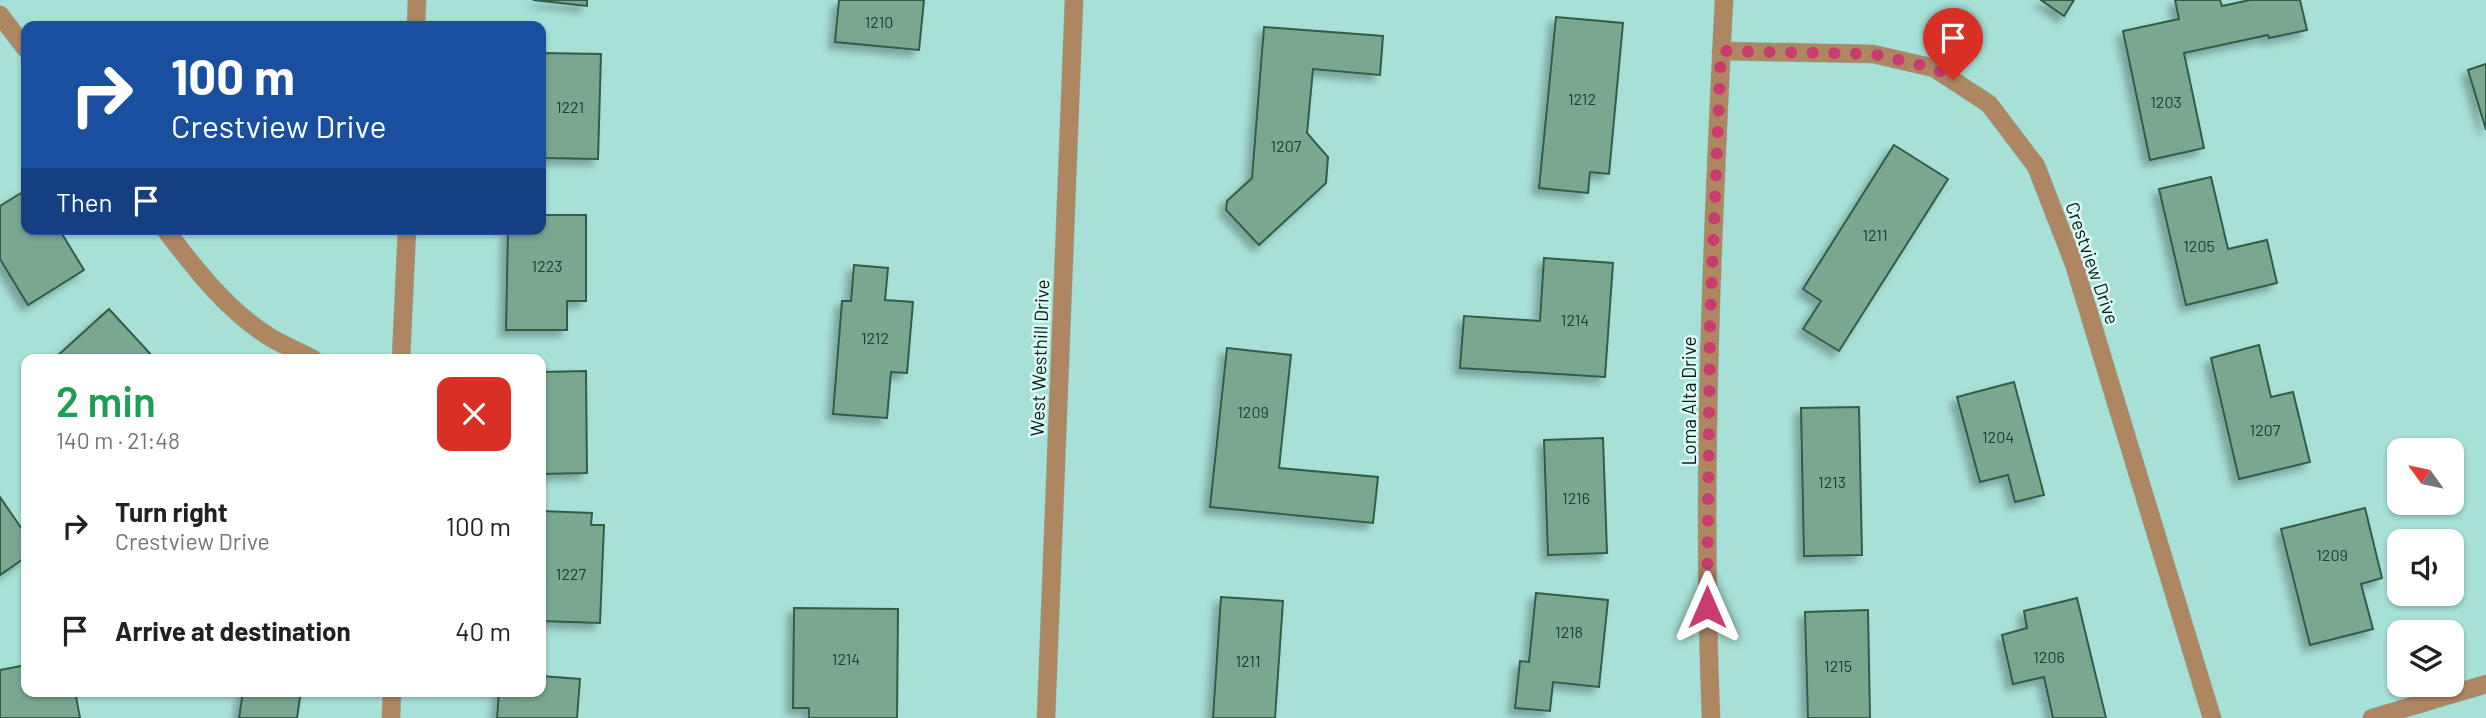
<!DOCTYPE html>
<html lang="en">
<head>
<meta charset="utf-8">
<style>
	:root { --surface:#fff; --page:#f6f6f6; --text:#202124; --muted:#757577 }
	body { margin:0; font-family:Barlow,sans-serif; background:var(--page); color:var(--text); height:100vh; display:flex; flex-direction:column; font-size:26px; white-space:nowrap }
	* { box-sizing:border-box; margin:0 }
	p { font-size:23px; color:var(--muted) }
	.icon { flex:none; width:38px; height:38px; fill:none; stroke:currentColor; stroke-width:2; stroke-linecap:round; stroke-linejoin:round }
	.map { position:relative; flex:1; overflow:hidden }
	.sheet { position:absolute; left:21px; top:354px; width:525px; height:343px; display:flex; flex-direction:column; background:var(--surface); border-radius:14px; box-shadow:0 2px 5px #0004 }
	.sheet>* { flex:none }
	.guide { position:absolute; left:21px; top:21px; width:525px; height:214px; border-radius:14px; box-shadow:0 2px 5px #0004; background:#1a4fa0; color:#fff; overflow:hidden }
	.needle { width:46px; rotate:303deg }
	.controls { position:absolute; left:2387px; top:438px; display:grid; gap:14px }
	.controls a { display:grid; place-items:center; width:77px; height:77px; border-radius:14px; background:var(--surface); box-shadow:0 2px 5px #0004; font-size:35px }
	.pin { position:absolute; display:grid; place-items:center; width:60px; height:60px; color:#fff; margin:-72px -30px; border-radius:50% 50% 50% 0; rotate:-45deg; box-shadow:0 0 7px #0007 }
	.pin .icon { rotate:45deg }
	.me { position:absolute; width:77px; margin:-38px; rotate:0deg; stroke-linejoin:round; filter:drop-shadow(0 0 5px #0008) }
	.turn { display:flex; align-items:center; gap:24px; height:147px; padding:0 35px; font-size:32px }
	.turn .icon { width:91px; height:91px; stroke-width:2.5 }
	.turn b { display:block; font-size:49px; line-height:60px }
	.then { display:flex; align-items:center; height:66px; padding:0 35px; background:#0003; gap:14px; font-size:26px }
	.round { display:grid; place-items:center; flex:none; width:74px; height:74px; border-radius:14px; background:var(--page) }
	.headline { display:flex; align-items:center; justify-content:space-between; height:119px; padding:0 35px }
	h1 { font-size:42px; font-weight:600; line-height:52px; color:#1e9e55 }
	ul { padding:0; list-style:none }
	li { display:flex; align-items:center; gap:21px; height:105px; padding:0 35px }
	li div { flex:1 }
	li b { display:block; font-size:26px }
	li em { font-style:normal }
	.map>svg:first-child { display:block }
</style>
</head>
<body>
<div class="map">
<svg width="2486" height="718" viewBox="0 0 2486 718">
	<defs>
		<filter id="shadow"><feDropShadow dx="-6" dy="6" stdDeviation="3.5" flood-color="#0004"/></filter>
	</defs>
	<rect width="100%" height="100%" fill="#a6e0d6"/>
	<g fill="#79a790" stroke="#315d49" stroke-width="2" filter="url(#shadow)">
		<polygon points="533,0 587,0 587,6"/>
		<polygon points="839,0 924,0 919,50 835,42"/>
		<polygon points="2041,0 2074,0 2064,16"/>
		<polygon points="2175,0 2220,0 2222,6 2250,0 2300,0 2307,30 2269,38 2268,35 2184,53 2204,148 2150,160 2123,31 2179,19"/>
		<polygon points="1556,17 1623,23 1609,174 1590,172 1588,193 1539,188"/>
		<polygon points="1264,27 1383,36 1380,75 1313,69 1307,133 1328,157 1326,183 1259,245 1226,210 1227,201 1252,178"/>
		<polygon points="541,53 601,54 598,159 541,158"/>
		<polygon points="2486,64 2486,130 2468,70"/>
		<polygon points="1894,145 1948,179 1839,351 1803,329 1821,301 1803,289"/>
		<polygon points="2211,177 2228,249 2267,240 2277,283 2186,305 2159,189"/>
		<polygon points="26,190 26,229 59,229 84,270 28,305 0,259 0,206"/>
		<polygon points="541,215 586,215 586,301 567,301 567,330 506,330 508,229 541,229"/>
		<polygon points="1544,258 1613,263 1605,377 1460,368 1464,316 1540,321"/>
		<polygon points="854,265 888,268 885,300 913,302 907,373 891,372 887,418 833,414 842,301 851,301"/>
		<polygon points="109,309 155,359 54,359"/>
		<polygon points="2259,345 2271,397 2293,392 2310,462 2239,479 2211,358"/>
		<polygon points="1227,348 1291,355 1279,468 1378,477 1373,523 1210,507"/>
		<polygon points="586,371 587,473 541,474 541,372"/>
		<polygon points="2014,382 2044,495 2015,502 2008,475 1980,482 1957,397"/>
		<polygon points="1859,407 1862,555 1804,556 1801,408"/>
		<polygon points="1603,438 1607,553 1548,555 1544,440"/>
		<polygon points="0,497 26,535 26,557 0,575"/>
		<polygon points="2365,508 2382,578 2361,584 2373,629 2310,645 2281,529"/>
		<polygon points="541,511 592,513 591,525 604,525 600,623 541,621"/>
		<polygon points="1536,593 1608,600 1599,687 1553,682 1550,711 1515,708 1520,661 1529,662"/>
		<polygon points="1221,597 1283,601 1275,718 1213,718"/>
		<polygon points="2077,598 2106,718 2053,718 2044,677 2013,684 2002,635 2027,628 2024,611"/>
		<polygon points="794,608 898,609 897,718 809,718 809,708 793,708"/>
		<polygon points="1868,610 1870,718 1808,718 1805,612"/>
		<polygon points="26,665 26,691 48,691 48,696 75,691 80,718 0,718 0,670"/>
		<polygon points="541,676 580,679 577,718 497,718 499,691 541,691"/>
		<polygon points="243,691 301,691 297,718 239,718"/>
	</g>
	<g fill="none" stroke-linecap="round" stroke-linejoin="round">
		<g stroke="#89bcb4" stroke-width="19">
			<g id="minor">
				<polyline points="0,15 26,49"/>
				<polyline points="416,26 417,0"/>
				<polyline points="1721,51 1873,54 1934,68 1989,104 2036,166 2074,264 2212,718"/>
				<path d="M165,229C195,269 229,313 273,339C286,346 299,352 313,359"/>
				<polyline points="401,359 407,229"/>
				<polyline points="391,718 392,691"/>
				<polyline points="1046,718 1074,0"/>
				<path d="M1711,718C1701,479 1712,239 1724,0"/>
				<polyline points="2372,718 2486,684"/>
			</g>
		</g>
		<use href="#minor" stroke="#ae8662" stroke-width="18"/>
	</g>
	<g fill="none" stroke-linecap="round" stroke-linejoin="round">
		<polyline stroke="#c83c6e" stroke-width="12" stroke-dasharray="0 21.6" points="1707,607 1710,322 1721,51 1873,54 1934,68 1953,80"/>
	</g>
	<g text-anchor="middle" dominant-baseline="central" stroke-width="5" stroke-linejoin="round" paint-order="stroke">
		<g font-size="16" fill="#213d35">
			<text x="879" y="21">1210</text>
			<text x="1582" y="98">1212</text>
			<text x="2166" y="101">1203</text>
			<text x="570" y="106">1221</text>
			<text x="1286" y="145">1207</text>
			<text x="1875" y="234">1211</text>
			<text x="2199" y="245">1205</text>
			<text x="547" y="265">1223</text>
			<text x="1575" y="319">1214</text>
			<text x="875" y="337">1212</text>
			<text x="1253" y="411">1209</text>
			<text x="2265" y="429">1207</text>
			<text x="1998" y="436">1204</text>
			<text x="1832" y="481">1213</text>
			<text x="1576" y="497">1216</text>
			<text x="2332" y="554">1209</text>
			<text x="571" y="573">1227</text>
			<text x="1569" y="631">1218</text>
			<text x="2049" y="656">1206</text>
			<text x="846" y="658">1214</text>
			<text x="1248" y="660">1211</text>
			<text x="1838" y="665">1215</text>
		</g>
		<g font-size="19" fill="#041a17" stroke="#defaf5">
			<text transform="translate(2093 263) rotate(71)">Crestview Drive</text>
			<text transform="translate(1039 358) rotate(-88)">West Westhill Drive</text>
			<text transform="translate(1688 401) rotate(-90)">Loma Alta Drive</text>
		</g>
	</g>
</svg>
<div class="controls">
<a><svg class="needle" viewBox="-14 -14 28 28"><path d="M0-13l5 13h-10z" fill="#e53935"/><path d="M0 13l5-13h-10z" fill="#757577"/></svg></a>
<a><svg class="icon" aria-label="sound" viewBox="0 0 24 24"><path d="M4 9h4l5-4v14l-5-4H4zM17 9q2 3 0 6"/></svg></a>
<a><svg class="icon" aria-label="layers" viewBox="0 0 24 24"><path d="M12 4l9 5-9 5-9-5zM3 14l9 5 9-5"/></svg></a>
</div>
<div class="pin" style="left:1953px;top:80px;background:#d93025"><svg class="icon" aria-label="arrive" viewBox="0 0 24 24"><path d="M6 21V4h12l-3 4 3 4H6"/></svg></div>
<svg class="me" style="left:1707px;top:607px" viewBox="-20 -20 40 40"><path d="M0-17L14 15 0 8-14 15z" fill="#c83c6e" stroke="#fff" stroke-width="4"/></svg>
<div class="guide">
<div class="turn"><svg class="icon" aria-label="right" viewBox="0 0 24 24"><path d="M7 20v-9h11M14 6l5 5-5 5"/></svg><div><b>100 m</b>Crestview Drive</div></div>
<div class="then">Then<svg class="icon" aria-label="arrive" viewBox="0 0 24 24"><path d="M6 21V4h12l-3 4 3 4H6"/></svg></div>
</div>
<section class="sheet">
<div class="headline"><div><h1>2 min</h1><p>140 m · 21:48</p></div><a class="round" style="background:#d93025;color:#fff"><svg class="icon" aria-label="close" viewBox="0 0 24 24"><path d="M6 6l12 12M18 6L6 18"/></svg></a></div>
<ul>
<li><svg class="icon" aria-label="right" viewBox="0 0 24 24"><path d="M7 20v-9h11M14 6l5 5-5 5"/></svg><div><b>Turn right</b><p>Crestview Drive</p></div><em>100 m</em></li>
<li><svg class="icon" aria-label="arrive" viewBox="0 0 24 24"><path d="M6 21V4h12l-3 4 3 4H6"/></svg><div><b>Arrive at destination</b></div><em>40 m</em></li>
</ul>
</section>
</div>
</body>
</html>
